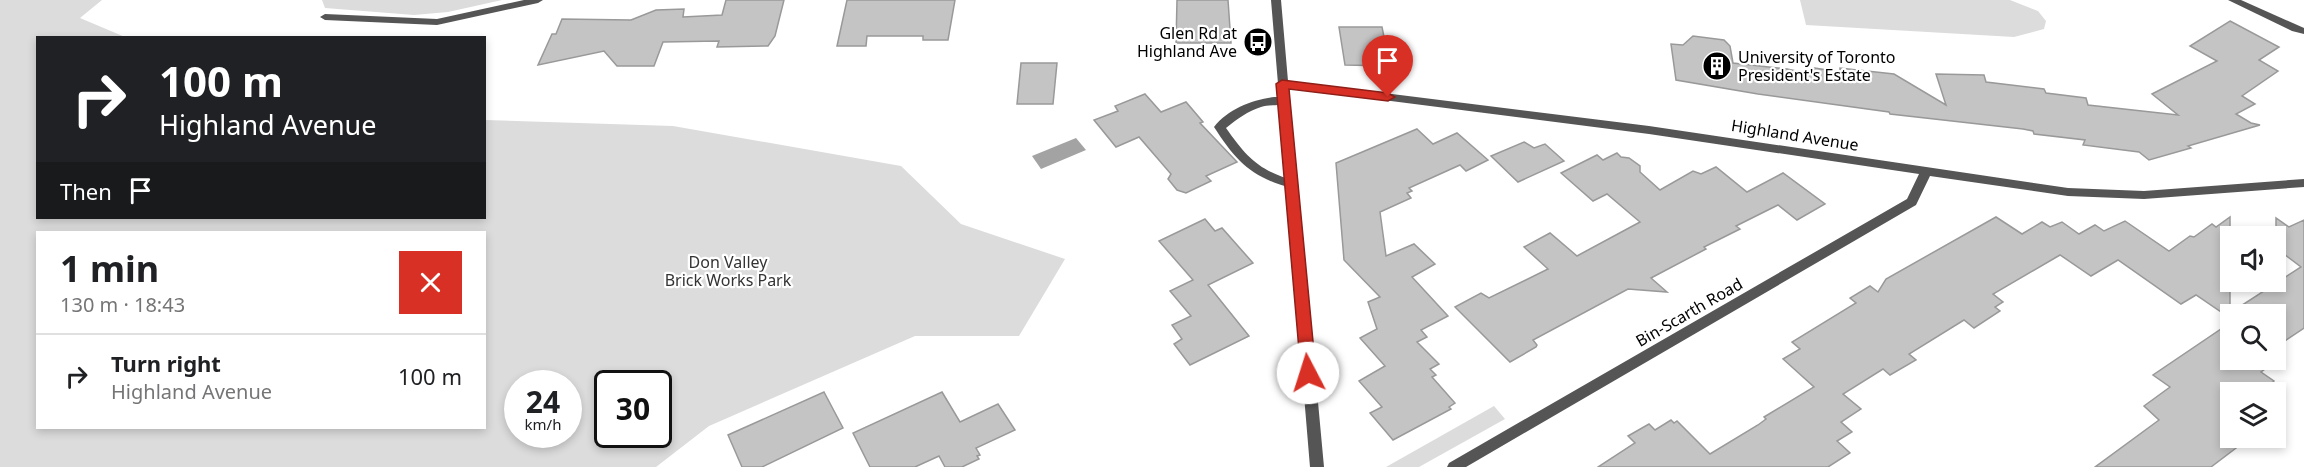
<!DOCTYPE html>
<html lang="en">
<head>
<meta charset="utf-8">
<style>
	:root { --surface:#fff; --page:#f6f6f6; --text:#202124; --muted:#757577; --line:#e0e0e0 }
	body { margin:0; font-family:"Noto Sans",sans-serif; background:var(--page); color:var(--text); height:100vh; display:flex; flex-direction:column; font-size:22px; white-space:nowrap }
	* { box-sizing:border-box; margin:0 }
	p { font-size:20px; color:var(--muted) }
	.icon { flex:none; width:33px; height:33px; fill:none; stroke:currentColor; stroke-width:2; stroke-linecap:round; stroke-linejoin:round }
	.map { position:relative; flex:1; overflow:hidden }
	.side { position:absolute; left:36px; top:231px; width:450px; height:198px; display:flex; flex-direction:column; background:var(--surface); border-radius:0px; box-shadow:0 3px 9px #0003 }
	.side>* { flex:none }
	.banner { position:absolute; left:36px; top:36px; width:450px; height:183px; border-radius:0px; box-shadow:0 3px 9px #0003; background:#202124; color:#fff; overflow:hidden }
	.buttons { position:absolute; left:2220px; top:226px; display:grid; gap:12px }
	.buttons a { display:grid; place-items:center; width:66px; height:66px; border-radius:0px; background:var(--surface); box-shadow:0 3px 9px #0003; font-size:30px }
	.speed { position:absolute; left:504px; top:370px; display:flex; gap:12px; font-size:30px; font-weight:700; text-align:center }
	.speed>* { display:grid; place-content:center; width:78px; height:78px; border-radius:50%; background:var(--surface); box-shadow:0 3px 9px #0003; line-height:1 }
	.speed small { font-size:15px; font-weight:400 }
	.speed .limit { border:3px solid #111; border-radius:9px; background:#fff; color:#111 }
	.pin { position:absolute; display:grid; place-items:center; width:51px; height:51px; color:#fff; margin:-62px -26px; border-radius:50% 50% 50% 0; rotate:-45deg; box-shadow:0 0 6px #0007 }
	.pin .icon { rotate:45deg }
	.me { position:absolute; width:66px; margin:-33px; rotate:355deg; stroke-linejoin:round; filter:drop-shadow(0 0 4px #0008) }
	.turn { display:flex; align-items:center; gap:21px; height:126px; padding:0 24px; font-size:27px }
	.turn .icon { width:78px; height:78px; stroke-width:2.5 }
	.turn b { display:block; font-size:42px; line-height:51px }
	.then { display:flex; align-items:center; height:57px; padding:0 24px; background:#0003; gap:12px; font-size:22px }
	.round { display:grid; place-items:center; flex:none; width:63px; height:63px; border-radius:0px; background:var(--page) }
	.headline { display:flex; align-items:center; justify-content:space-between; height:102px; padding:0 24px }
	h1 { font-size:36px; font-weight:700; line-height:45px }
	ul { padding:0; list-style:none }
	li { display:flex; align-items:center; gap:18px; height:84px; padding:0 24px; border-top:2px solid var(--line) }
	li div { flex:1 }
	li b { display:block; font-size:22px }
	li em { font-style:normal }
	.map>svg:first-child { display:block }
</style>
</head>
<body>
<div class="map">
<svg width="2304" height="467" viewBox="0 0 2304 467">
	<rect width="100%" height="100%" fill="#fff"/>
	<g fill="#dcdcdc" fill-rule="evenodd">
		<path d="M0,0H102L80,18L125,37L38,38V218H484L485,120L673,126L901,166L961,224L1065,259L1019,336H915L709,426L656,467H0ZM484,232V428H38V232ZM518,384H568V435H518ZM608,384H658V435H608Z"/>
		<polygon points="322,0 502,0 448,12 414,15 325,8"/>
		<polygon points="1800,0 2010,0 2038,11 2046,21 2044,29 2014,37 1806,25"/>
		<polygon points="1494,406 1505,419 1419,467 1386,467"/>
	</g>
	<polygon fill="#a3a3a3" points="1076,138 1086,150 1041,169 1032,156"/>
	<g fill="#c4c4c4" stroke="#999" stroke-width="1.5">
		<polygon points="726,0 784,0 775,36 768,46 717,47 719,41 663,42 654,66 617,66 604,51 538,65 552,34 556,34 562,19 631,20 656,10 684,9 683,17 722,15"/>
		<polygon points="847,0 955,0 948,40 923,40 923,36 867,36 866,46 837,46"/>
		<polygon points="1177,0 1228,0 1231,43 1176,43"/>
		<polygon points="2230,21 2279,47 2259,60 2278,71 2242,96 2255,104 2236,114 2251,123 2260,125 2188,146 2191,148 2149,160 2139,152 2083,145 2085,140 2034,134 2033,131 2023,129 1890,114 1889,112 1758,94 1676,80 1671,44 1683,45 1693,36 1724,40 1730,46 1733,63 1787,69 1815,75 1814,68 1840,72 1840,68 1894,74 1946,105 1936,74 1984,75 1986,82 2044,89 2046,93 2086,98 2088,105 2178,115 2152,94 2217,61 2190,46"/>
		<polygon points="1339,27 1382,27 1390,66 1345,65"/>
		<polygon points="1021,63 1057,63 1053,104 1017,104"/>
		<polygon points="1145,94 1161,112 1186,102 1203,122 1200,123 1237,162 1206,176 1211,181 1186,193 1177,190 1168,179 1171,174 1139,137 1116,147 1094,120 1118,111 1115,106"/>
		<polygon points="1417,129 1433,144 1457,133 1488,160 1466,171 1460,165 1409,188 1412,191 1407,193 1411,198 1380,212 1386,256 1414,244 1435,264 1412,277 1448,316 1421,330 1427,337 1417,342 1439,364 1430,369 1436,375 1432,377 1455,403 1449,407 1451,409 1393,440 1370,413 1382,407 1359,381 1385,366 1360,338 1377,329 1368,302 1380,297 1344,260 1336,163"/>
		<polygon points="1524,142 1534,148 1545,144 1564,161 1518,182 1491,156"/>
		<polygon points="1617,153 1621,157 1629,158 1640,166 1640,172 1660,190 1693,171 1701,174 1716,167 1747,192 1783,173 1825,204 1797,220 1778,205 1736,226 1740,229 1704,247 1706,249 1651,278 1667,292 1628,289 1533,340 1537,345 1536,347 1510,362 1455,307 1481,293 1489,298 1548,269 1524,247 1550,233 1577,256 1640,222 1607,194 1593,201 1561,173 1597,155 1603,160"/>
		<polygon points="1996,217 2022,234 2042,222 2050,227 2062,222 2079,234 2095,225 2104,231 2125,221 2169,251 2190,236 2194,237 2212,224 2216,227 2230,217 2230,313 2301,267 2276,248 2276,218 2289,227 2304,220 2304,328 2276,347 2276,315 2230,315 2230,318 2196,295 2181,304 2118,260 2091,276 2060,255 1993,294 2003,302 1995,307 2000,311 1974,328 1964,320 1909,354 1916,360 1890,375 1883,369 1843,394 1861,409 1841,422 1852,432 1837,441 1850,453 1828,467 1598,467 1635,443 1628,436 1649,424 1655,430 1671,420 1674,423 1677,421 1710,454 1758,425 1766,419 1764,417 1814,387 1783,359 1800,349 1792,342 1856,303 1850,298 1870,286 1878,292 1886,279"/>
		<polygon points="1205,219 1215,231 1222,228 1253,263 1208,285 1249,336 1190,365 1174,344 1182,339 1172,325 1191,316 1170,291 1193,280 1159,241"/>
		<polygon points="2230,323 2230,360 2278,360 2261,372 2274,381 2257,393 2230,393 2230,444 2236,448 2211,467 2095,467 2159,420 2144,406 2170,387 2153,375"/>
		<polygon points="824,392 843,428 762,467 742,467 728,435"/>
		<polygon points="942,392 960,422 998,404 1015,430 976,448 980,455 977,456 979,459 962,467 945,467 939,456 915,467 870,467 853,433"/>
	</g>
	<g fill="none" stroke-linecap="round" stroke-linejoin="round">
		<path fill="#555" fill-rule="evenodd" d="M1274,97H1284L1289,101C1282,107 1270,104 1261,107C1248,111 1237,119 1226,128C1247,158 1260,171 1295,181L1297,184L1295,187L1291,188C1251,177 1236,161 1214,127C1228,109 1252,100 1274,97Z"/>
		<g fill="#555" fill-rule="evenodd">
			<polygon points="524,0 543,0 538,3 437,25 325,20 320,17 325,14 437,19"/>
			<polygon points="1271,0 1281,0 1288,81 1649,126 2068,188 2144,191 2304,179 2304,187 2144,199 2068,196 1930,176 1916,205 1466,467 1447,467 1449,463 1907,199 1919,174 1649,134 1289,88 1324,467 1310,467"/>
			<polygon points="2228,0 2241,0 2304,28 2304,34 2292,31"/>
		</g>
	</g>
	<polygon fill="#d93025" stroke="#8d1f18" stroke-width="1.5" points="1282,80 1388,93 1395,97 1388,101 1289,89 1316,373 1314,377 1303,377 1301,373 1276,84"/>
	<defs>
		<g id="bus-disc" transform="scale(1.5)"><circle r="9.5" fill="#000" stroke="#fff"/><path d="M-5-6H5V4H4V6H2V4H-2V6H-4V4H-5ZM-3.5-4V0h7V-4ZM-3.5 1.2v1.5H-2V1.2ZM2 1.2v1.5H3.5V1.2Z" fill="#fff"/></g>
		<g id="building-disc" transform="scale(1.5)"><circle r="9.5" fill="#000" stroke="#fff"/><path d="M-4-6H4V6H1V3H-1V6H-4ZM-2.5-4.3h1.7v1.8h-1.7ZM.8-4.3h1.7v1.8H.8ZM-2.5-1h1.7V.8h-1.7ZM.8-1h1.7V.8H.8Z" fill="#fff"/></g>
	</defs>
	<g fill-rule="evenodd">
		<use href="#bus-disc" x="1258" y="42"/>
		<use href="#building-disc" x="1717" y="66"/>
	</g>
	<g text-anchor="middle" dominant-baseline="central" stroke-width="4.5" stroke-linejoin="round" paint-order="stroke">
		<g font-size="16" fill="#000" stroke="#fff" text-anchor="end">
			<text x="1237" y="33">Glen Rd at<tspan x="1237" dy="18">Highland Ave</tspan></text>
			<text x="1738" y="57" text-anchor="start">University of Toronto<tspan x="1738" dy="18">President's Estate</tspan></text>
		</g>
		<g font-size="16" fill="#000" stroke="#fff">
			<text transform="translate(1795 135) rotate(9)">Highland Avenue</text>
			<text transform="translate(1689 312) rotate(-30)">Bin-Scarth Road</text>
		</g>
		<g font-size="16" fill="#333" stroke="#fff">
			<text x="728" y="262">Don Valley<tspan x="728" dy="18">Brick Works Park</tspan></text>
		</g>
	</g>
</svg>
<div class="buttons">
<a><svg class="icon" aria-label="sound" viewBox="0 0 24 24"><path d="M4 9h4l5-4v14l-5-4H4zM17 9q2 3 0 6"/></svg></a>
<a><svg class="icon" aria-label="search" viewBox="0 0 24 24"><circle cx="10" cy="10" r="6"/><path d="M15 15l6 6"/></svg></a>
<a><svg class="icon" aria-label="layers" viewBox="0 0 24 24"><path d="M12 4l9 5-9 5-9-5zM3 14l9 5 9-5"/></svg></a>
</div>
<div class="speed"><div>24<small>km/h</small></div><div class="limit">30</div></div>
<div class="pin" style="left:1388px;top:97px;background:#d93025"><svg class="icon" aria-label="arrive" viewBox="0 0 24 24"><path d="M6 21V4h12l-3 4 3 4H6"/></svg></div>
<svg class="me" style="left:1308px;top:373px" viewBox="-20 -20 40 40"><circle r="19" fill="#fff"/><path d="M0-13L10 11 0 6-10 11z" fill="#d93025"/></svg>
<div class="banner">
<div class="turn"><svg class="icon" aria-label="right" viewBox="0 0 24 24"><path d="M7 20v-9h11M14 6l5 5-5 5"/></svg><div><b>100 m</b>Highland Avenue</div></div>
<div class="then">Then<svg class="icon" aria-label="arrive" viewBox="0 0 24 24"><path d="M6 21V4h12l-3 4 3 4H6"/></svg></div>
</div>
<section class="side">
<div class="headline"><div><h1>1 min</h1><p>130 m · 18:43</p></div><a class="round" style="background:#d93025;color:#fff"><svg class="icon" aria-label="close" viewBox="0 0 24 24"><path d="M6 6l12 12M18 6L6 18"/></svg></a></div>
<ul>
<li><svg class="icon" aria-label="right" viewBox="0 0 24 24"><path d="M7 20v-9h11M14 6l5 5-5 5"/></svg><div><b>Turn right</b><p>Highland Avenue</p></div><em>100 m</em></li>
</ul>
</section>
</div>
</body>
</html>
